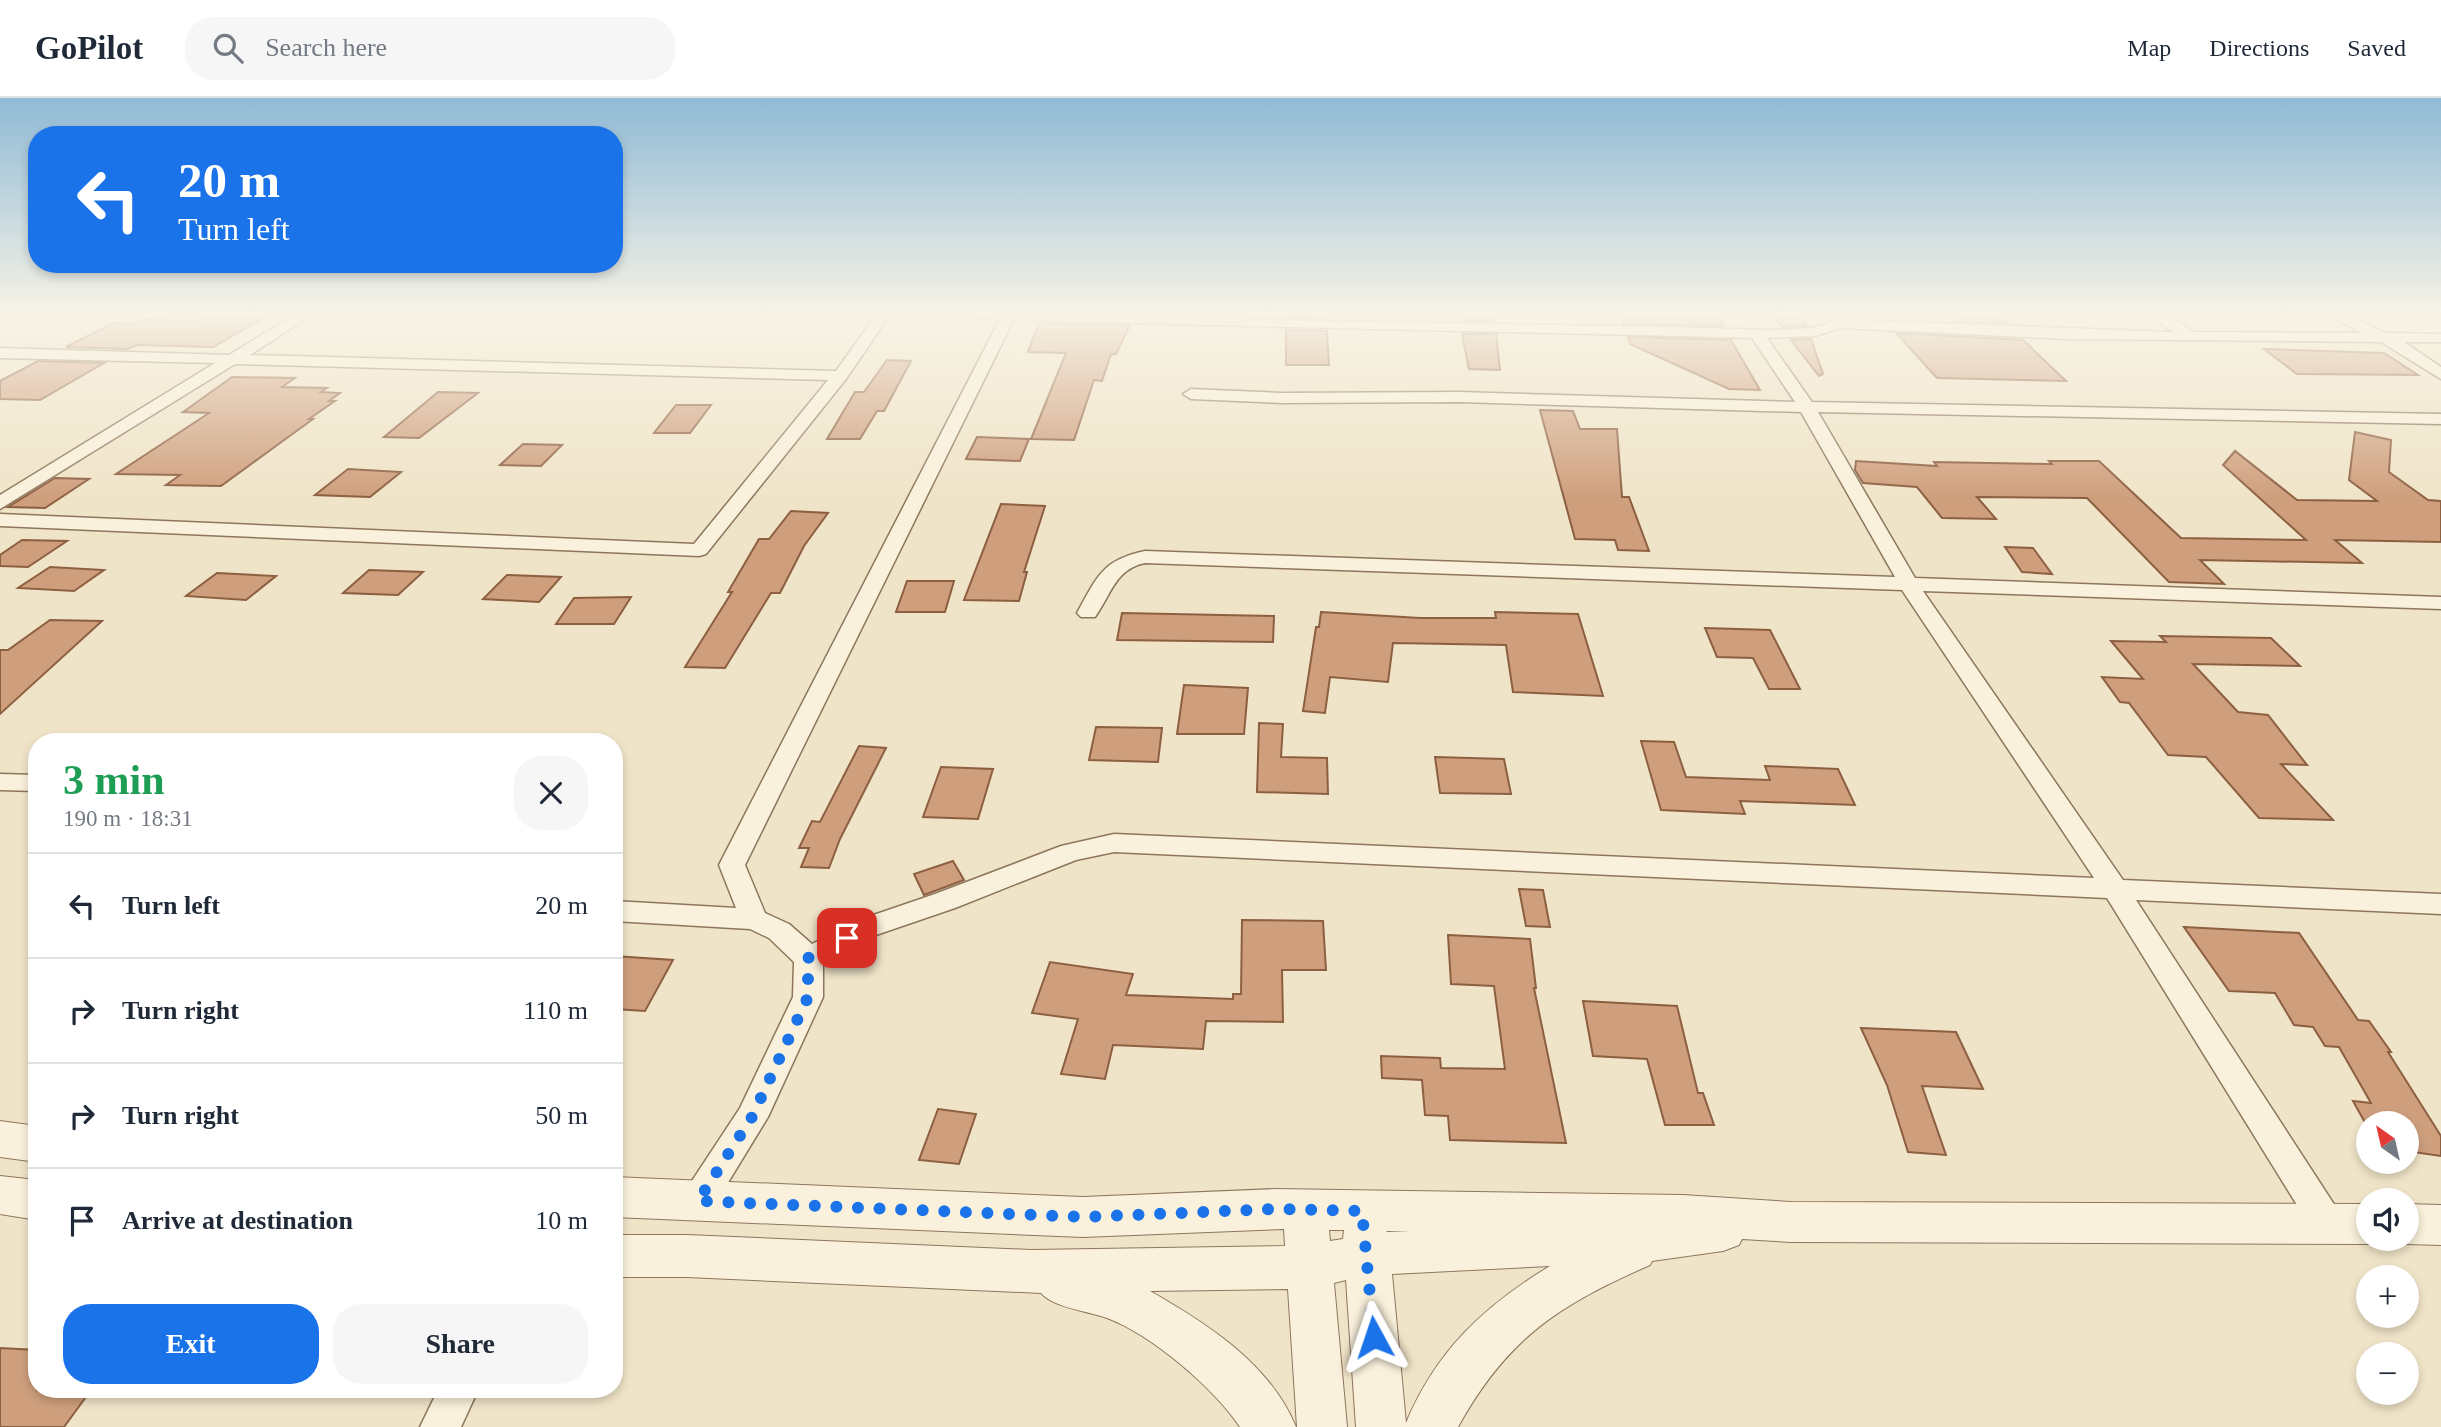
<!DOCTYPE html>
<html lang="en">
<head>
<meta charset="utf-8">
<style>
	:root { --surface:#fff; --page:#f6f6f7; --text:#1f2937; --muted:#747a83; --line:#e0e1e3; --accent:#1a73e8 }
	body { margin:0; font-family:"Times New Roman",serif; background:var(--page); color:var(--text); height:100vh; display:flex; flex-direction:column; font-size:26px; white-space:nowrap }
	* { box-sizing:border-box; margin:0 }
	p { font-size:23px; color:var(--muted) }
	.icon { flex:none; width:38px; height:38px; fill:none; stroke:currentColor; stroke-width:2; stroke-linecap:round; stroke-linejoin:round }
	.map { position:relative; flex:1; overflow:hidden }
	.sheet { position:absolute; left:28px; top:635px; width:595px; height:665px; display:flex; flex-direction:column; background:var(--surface); border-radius:28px; box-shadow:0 4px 10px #0003 }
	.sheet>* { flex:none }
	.hud { position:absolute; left:28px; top:28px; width:595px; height:147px; border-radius:28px; box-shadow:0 4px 10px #0003; background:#1a73e8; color:#fff; overflow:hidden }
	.needle { width:46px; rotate:326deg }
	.fabs { position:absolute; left:2356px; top:1013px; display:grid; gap:14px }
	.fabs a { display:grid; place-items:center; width:63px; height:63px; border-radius:50%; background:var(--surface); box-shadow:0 4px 10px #0003; font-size:35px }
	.pin { position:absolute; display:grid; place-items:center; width:60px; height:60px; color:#fff; margin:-30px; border-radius:14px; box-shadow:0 4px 10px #0006 }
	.me { position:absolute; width:77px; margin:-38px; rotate:355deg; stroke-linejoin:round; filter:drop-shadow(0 0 5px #0008) }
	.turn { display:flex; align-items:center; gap:24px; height:147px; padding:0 35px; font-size:32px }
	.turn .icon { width:91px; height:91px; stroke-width:2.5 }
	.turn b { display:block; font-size:49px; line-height:60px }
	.round { display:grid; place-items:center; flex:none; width:74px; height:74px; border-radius:28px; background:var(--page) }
	.head { display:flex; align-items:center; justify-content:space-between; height:119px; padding:0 35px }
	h1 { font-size:42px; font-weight:700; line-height:52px; color:#1e9e55 }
	.cta { display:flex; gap:14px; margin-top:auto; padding:14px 35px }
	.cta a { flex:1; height:80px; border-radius:28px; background:var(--accent); color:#fff; font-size:28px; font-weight:700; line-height:80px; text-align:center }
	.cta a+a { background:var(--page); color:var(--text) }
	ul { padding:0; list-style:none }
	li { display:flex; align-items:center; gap:21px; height:105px; padding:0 35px; border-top:2px solid var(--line) }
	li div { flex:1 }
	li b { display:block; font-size:26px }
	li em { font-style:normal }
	header { display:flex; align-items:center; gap:42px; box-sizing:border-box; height:98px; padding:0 35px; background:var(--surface); border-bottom:2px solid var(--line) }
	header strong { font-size:33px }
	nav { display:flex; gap:38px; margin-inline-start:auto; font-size:24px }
	.search { width:490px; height:63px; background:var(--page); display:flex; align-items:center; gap:18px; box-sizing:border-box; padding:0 24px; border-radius:28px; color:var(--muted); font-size:26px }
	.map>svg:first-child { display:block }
</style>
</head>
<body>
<header>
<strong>GoPilot</strong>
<div class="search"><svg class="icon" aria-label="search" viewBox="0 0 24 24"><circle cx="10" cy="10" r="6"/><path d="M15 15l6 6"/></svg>Search here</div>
<nav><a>Map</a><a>Directions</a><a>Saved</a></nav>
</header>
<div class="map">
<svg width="2441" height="1329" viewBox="0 0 2441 1329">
	<rect width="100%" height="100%" fill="#f0e4c8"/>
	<g fill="#cf9f7d" stroke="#8d5f41" stroke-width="2">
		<polygon points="213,214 274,214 213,249 136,247 128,251 66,249 113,225 133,226 142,221 196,223"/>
		<rect x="1286" y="214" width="40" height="6"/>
		<polygon points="1463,214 1493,215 1494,223 1463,223"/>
		<polygon points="1620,214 1717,214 1724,228 1624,226"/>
		<polygon points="1770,214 1802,214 1806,228 1782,229"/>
		<polygon points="1950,214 1994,214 2006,225 1954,223 1960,223"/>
		<polygon points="1039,225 1130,227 1116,256 1111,256 1102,283 1094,282 1074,342 1031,341 1066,255 1028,254"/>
		<polygon points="1286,232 1327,233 1329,267 1286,267"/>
		<polygon points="1896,235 2023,242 2066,283 1937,280"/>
		<polygon points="1462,236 1496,236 1500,272 1469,271"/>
		<polygon points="1628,239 1731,242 1760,292 1729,291 1630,246"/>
		<polygon points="1811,241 1823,276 1819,278 1791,242"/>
		<polygon points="2264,251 2384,255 2418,277 2297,276"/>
		<polygon points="887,262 911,263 884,313 877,313 860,341 827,341 855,294 864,294"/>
		<polygon points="38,263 104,265 40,302 0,301 0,283"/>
		<polygon points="232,279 295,280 282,289 327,290 321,294 340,295 329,303 335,303 309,321 313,321 221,388 166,387 180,377 116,376 209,315 183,314"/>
		<polygon points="438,294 478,295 419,340 384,339"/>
		<polygon points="676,307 711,307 690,335 654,335"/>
		<polygon points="1540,312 1573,313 1580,331 1617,331 1622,399 1629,399 1649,453 1618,452 1615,442 1575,441"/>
		<polygon points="2355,334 2391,342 2389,374 2428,402 2441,403 2441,444 2335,442 2362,465 2200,462 2224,486 2169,484 2087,400 1977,399 1996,421 1942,420 1917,389 1863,385 1855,372 1856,363 1937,368 1934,364 2052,366 2049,363 2099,363 2181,440 2306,442 2223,367 2235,353 2297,402 2377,403 2349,382"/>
		<polygon points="977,339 1029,341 1020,363 966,361"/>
		<polygon points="523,346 562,347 541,368 500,367"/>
		<polygon points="348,371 401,374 370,399 315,397"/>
		<polygon points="55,380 89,381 45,410 8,409"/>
		<polygon points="1001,406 1045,408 1024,474 1027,474 1019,503 964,502"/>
		<polygon points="791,413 828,415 804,448 780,495 771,495 725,570 685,569 732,494 728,494 759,441 769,441"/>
		<polygon points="22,442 67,443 28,469 0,468 0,457"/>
		<polygon points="2005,449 2033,450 2052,476 2022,474"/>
		<polygon points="50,469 104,472 74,493 18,490"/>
		<polygon points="369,472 423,474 398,497 343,495"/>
		<polygon points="217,475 276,478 246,502 186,498"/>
		<polygon points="507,477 561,479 539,504 483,501"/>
		<polygon points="907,483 954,483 945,514 896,514"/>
		<polygon points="631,499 614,526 556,526 574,500"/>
		<polygon points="1321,514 1420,520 1496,520 1495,514 1578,516 1603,598 1513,594 1506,547 1393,545 1388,584 1330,579 1325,615 1303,613 1316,529 1319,529"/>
		<polygon points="1122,515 1274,518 1273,544 1117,542"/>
		<polygon points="50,522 102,523 0,616 0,552 8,552"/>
		<polygon points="1705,530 1770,532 1800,591 1769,591 1753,560 1717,559"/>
		<polygon points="2160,538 2271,540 2300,568 2193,566 2238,614 2268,617 2307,667 2281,666 2333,722 2259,720 2206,659 2168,657 2129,605 2120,604 2102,579 2143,581 2111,543 2166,544"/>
		<polygon points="1184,587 1248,590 1244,636 1177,636"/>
		<polygon points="1259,625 1283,626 1281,659 1327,660 1328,696 1257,694"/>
		<polygon points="1096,629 1162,630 1158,664 1089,662"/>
		<polygon points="1641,643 1674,644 1686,679 1770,682 1765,668 1838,671 1855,707 1740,703 1745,716 1661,712"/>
		<polygon points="859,648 886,650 840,741 829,770 801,769 809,750 799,750 812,723 820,724"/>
		<polygon points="1435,659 1504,661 1511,696 1440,695"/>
		<polygon points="941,669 993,671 978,721 923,719"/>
		<polygon points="953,763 964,782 924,797 914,776"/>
		<polygon points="1519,791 1543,792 1550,829 1526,828"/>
		<polygon points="1242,822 1323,823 1326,872 1282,872 1283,924 1206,923 1203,951 1113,947 1105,981 1061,976 1078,921 1032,915 1050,864 1133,876 1126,897 1233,901 1233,896 1241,896"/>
		<polygon points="2184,829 2299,835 2358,922 2369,923 2391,954 2388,954 2441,1038 2441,1058 2406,1053 2406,1026 2368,1026 2367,1028 2353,1003 2371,1005 2339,949 2325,948 2313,929 2294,927 2275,895 2229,893"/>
		<polygon points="1448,837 1530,841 1536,890 1534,890 1566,1045 1450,1042 1448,1018 1425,1017 1422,982 1382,980 1381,958 1440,960 1441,970 1505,971 1494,888 1451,886"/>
		<polygon points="614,858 673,862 645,913 614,911"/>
		<polygon points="1583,903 1677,908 1698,995 1703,995 1714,1027 1665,1027 1647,961 1593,958"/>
		<polygon points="1861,930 1956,934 1983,991 1922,988 1946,1057 1908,1054 1887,987"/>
		<polygon points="938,1011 976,1016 959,1066 919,1062"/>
		<polygon points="0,1250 37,1252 37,1292 91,1292 64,1329 0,1329"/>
	</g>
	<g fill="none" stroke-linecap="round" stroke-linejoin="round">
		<g stroke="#8d765c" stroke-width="3">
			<g id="minor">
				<polygon points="299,214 316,214 250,257 836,273 878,214 892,214 846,281 706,456 699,458 0,428 0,416 694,446 828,282 235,266 0,411 0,397 215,265 0,260 0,250 229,257"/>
				<path d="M928,214C1041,214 1153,220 1266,222C1435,225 1604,227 1773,232C1788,231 1805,232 1820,228C1835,223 1841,214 1857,214L1850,222L2173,234L2144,214H2161L2194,234L2362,235L2321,214H2339L2386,235L2441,236V244H2404L2441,269V281L2381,244L2066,241L1840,230L1815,238L1767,240L1812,304L2441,316V326L1818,314L1915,480L2441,499V511L1923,493L2123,782L2441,796V816L2136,802L2339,1114L2344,1125L2339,1136L2327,1141L2315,1136L2107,800L1114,754L1076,762L955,810L876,837L823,865V899L768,1019L710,1114L698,1118L686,1114L681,1103L686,1092L740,1010L793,899L794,864L769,840L750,831L614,823V803L736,810L719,767L1000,221L935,218ZM1014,221C1260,230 1506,233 1752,240L1795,304L1459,294L1282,295L1191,291L1183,296L1191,301L1282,305L1459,304L1801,314L1895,479L1145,453C1102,462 1097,479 1077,515L1081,519H1095C1111,497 1115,471 1145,465L1902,492L2094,780L1114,736L1061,748L935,796L856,823L812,846L789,826L765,815L745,767Z"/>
				<polygon points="0,676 37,677 37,693 0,692"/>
				<polygon points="438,1292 478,1292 461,1329 420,1329"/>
			</g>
		</g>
		<g stroke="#8d765c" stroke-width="2">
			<g id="tertiary">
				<polygon points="0,1023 37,1028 37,1064 0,1059"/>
				<polygon points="0,1078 37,1082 37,1122 0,1116"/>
				<path d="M614,1079L1083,1099L1275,1091L1683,1097L1791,1104L2368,1106V1141H2382L2368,1146L1791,1144L1742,1141L1739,1147L1723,1153L1652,1163L1650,1167C1559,1207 1507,1240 1458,1329H1356L1346,1182L1334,1185L1347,1329H1297L1288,1191L1150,1193C1208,1226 1270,1266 1296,1329H1240C1213,1289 1152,1237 1107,1220C1088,1213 1054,1210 1041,1195L687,1179H614V1137H687L1031,1152L1285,1148L1284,1131L1083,1139L614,1119ZM1329,1132H1344L1343,1141L1330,1143ZM1386,1133H1411L1387,1134ZM1550,1168C1484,1208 1436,1253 1406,1325L1392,1176Z"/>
				<polygon points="2406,1106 2441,1107 2441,1147 2406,1146 2392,1141 2406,1141"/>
			</g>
		</g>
		<use href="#minor" fill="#faf1dc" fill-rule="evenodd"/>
		<use href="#tertiary" fill="#faf1dc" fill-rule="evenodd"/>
	</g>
	<linearGradient id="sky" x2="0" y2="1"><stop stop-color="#8fbad6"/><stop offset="0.54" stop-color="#f8f3e6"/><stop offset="1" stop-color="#f8f3e6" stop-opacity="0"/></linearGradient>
	<rect width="2441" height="400" fill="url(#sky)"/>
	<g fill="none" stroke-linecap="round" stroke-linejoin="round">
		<polyline stroke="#1a73e8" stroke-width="12" stroke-dasharray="0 21.6" points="847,840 808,860 808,899 752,1019 698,1103 1083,1119 1275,1111 1362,1113 1374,1239"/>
	</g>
</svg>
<div class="fabs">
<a><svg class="needle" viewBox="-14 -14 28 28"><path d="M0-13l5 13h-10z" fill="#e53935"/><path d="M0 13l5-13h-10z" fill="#747a83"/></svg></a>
<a><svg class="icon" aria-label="sound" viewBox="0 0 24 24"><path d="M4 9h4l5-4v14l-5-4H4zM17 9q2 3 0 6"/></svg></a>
<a>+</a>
<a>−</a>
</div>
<div class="pin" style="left:847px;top:840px;background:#d93025"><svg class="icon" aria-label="arrive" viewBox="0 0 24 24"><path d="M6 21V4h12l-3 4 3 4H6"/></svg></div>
<svg class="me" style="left:1374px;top:1239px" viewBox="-20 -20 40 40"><path d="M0-17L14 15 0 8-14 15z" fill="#1a73e8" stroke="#fff" stroke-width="4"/></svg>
<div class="hud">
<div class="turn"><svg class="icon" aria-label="left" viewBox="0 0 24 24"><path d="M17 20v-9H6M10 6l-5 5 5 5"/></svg><div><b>20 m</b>Turn left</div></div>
</div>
<section class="sheet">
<div class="head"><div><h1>3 min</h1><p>190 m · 18:31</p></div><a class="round"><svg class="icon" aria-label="close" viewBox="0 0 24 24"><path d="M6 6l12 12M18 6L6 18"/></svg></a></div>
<ul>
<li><svg class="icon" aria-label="left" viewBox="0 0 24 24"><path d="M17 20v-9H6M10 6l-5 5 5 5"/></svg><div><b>Turn left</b></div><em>20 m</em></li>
<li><svg class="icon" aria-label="right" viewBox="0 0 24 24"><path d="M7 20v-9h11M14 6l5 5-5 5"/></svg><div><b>Turn right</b></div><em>110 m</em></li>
<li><svg class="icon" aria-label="right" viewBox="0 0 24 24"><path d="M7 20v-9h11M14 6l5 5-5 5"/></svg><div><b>Turn right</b></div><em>50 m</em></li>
<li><svg class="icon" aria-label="arrive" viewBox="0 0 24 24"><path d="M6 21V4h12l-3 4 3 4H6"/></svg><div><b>Arrive at destination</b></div><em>10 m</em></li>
</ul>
<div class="cta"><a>Exit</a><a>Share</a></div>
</section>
</div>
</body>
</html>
